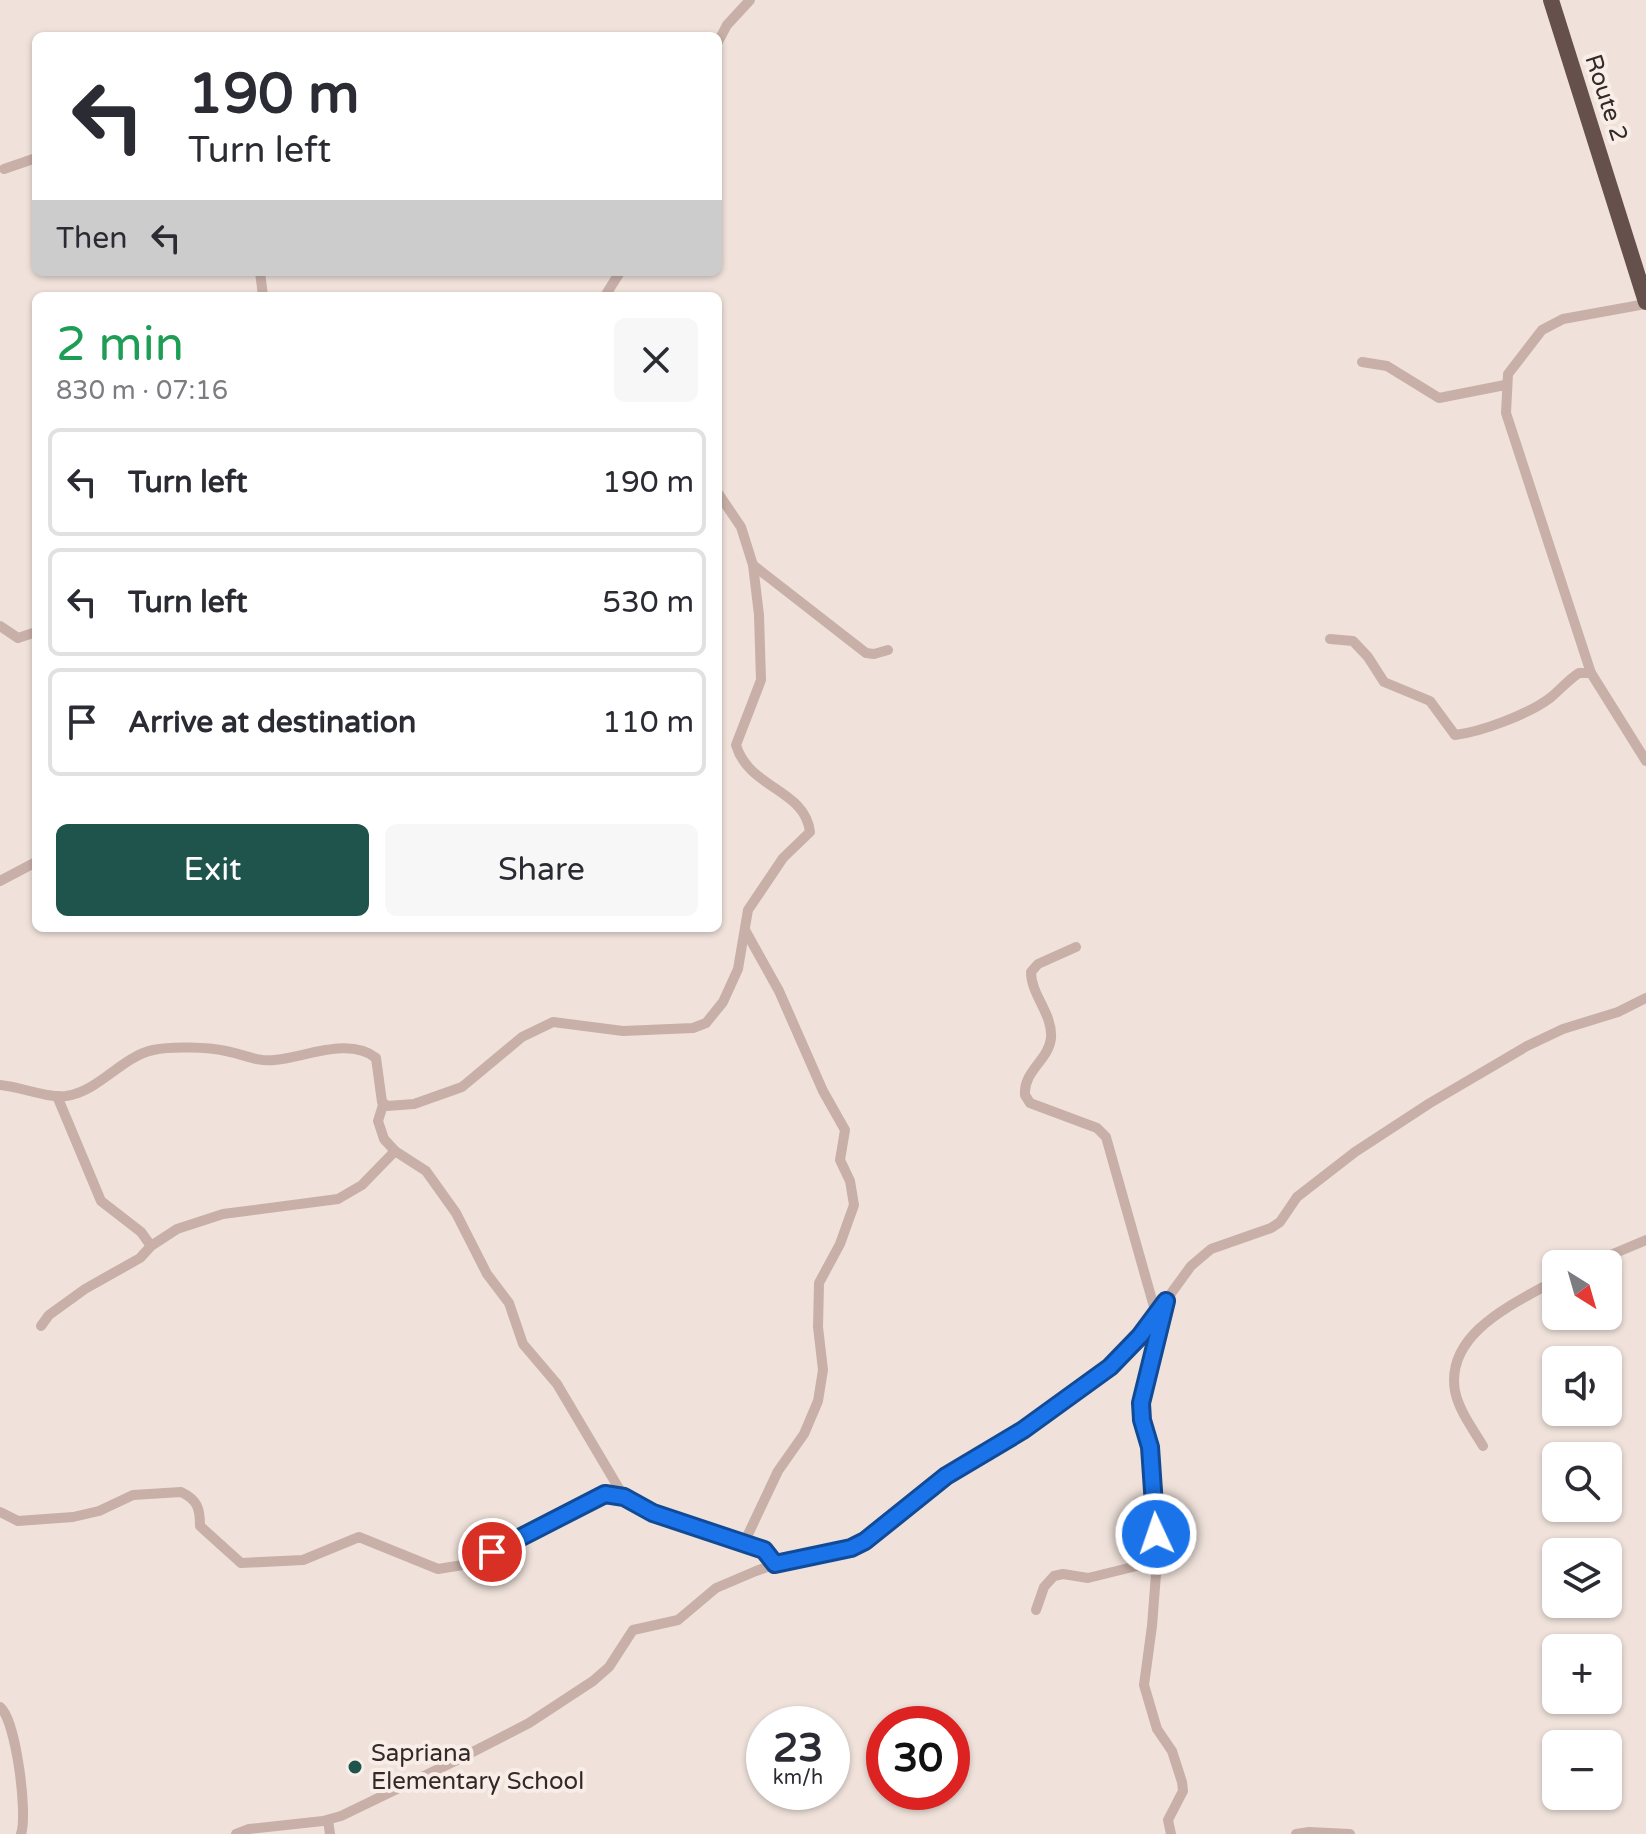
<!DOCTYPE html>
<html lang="en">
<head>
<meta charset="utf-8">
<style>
	:root { --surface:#fff; --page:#f7f7f7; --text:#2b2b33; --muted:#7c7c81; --line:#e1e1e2; --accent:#1f544d }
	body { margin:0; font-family:"Varela Round",sans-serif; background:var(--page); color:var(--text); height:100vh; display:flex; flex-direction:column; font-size:30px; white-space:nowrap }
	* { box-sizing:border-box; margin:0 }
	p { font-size:26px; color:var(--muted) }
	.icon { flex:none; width:44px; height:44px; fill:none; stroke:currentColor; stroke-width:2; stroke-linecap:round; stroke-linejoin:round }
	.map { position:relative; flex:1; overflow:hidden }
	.panel { position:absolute; left:32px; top:292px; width:690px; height:640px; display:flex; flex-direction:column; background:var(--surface); border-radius:12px; box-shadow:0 2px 6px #0004 }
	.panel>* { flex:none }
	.banner { position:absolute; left:32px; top:32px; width:690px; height:244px; border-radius:12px; box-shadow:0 2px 6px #0004; background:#fff; color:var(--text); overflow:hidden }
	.needle { width:52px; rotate:143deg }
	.tools { position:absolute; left:1542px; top:1250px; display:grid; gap:16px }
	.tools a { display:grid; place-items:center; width:80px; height:80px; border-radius:12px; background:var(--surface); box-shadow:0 2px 6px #0004; font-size:40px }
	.speed { position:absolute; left:746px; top:1706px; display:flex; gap:16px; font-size:40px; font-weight:700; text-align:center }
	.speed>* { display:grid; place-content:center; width:104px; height:104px; border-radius:50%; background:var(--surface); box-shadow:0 2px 6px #0004; line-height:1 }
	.speed small { font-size:20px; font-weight:400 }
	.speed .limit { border:12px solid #d22; background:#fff; color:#111 }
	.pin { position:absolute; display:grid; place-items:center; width:68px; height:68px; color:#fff; margin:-34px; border:4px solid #fff; border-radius:50%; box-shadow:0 2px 8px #0007 }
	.me { position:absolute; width:88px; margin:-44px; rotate:357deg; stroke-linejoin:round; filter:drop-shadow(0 0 6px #0008) }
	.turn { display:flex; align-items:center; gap:28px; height:168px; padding:0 24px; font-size:36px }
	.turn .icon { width:104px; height:104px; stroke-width:2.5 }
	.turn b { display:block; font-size:56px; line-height:68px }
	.then { display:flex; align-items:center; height:76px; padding:0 24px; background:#0003; gap:16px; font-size:30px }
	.round { display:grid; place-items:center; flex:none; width:84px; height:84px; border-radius:12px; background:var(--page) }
	.overview { display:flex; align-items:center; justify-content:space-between; height:136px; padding:0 24px }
	h1 { font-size:48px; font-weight:600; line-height:60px; color:#1e9e55 }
	.action { display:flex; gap:16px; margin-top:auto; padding:16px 24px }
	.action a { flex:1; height:92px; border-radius:12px; background:var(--accent); color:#fff; font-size:32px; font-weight:600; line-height:92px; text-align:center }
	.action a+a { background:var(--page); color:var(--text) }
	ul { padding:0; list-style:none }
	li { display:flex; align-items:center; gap:24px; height:108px; margin:0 16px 12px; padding:0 8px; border:4px solid var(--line); border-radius:12px }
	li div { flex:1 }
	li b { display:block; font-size:30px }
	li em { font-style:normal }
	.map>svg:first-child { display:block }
</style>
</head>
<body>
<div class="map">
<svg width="1646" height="1834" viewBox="0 0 1646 1834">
	<rect width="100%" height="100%" fill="#f0e2db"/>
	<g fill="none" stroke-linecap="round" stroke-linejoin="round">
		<g stroke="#c8b0a8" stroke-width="10">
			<polyline points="718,42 727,25 750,0"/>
			<polyline points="4,169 36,158"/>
			<polyline points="260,272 263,296"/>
			<polyline points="605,296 620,272"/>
			<polyline points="1646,304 1563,319 1542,330 1508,374 1506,413 1591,673 1646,761"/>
			<polyline points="1362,362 1387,366 1439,398 1505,385"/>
			<polyline points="753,565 866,653 874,654 888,650"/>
			<polyline points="0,626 18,638 36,632"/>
			<path d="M1330,639L1353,641L1368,657L1384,682L1430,701L1455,735C1481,732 1529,714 1550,698C1560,690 1568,680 1579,673H1591"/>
			<polyline points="0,881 36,862"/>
			<path d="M1076,947L1038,964L1031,972C1031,995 1053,1014 1051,1038C1049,1060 1023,1071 1025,1095L1030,1103L1097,1128L1106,1137L1156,1314"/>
			<path d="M0,1085C22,1087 45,1098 66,1096C100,1091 121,1057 153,1050C171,1046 208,1047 226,1051C243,1054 257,1062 274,1060C303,1058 349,1036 376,1058L382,1102L387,1106L414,1104L462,1087L522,1037L553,1022L623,1031L693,1028L706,1023L723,1002L738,969L748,910L783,858L810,832C805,789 749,789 736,745L761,680L759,615L753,565L741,527L718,493"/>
			<polyline points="57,1096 101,1201 141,1232 151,1246"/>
			<polyline points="383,1105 378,1121 384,1139 395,1151 426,1171 456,1213 487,1274 509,1303 523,1344 557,1384 624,1497"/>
			<polyline points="1589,1264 1646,1240"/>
			<polyline points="1164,1307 1141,1403 1153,1480 1157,1561 1152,1626 1144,1685 1157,1729 1172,1751 1182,1782 1183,1791 1168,1820 1171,1834"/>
			<polyline points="41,1326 49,1315 85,1289 140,1258 151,1246 177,1229 223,1214 338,1199 362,1185 395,1151"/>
			<path d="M1483,1446C1473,1429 1459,1411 1455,1391C1445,1333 1515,1303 1556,1280"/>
			<path d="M0,1512L18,1521L73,1517L99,1511L133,1495L181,1492C198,1500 200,1509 200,1526L241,1563L303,1560L359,1537L438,1569L469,1564L605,1494L624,1497L653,1513L764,1550L775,1564"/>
			<polyline points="744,1543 778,1471 804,1434 818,1401 823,1370 818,1327 819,1283 840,1244 854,1205 850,1181 840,1160 845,1130 823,1091 779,991 745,930"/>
			<polyline points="1036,1610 1044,1587 1054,1576 1063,1574 1088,1578 1157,1561"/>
			<path d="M0,1707C16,1720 28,1814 21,1834"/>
			<polyline points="328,1820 330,1834"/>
			<polyline points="236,1834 249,1829 323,1821 341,1816 455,1761 529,1723 593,1681 609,1667 633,1630 678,1620 716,1588 756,1571 786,1560 851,1548 865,1541 946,1476 1023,1430 1110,1367 1140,1336 1191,1266 1211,1249 1271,1228 1280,1222 1297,1197 1355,1152 1430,1103 1527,1046 1563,1029 1618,1012 1646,998"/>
			<polyline points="1296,1834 1309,1832 1350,1834"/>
		</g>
		<polyline stroke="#66504c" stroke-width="16" points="1551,0 1646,302"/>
	</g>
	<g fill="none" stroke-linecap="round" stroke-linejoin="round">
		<g stroke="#114b97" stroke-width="20">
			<polyline id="route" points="492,1552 605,1494 624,1497 653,1513 764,1550 775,1564 851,1548 865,1541 946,1476 1023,1430 1110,1367 1140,1336 1166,1301 1141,1403 1142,1420 1150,1447 1156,1534"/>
		</g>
		<use href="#route" stroke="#1a73e8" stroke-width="14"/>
	</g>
	<circle fill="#1f544d" stroke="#f8ede7" stroke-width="3" cx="355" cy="1767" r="8"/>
	<g text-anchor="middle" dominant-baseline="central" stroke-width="8" stroke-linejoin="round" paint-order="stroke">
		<g font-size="24" fill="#352928" stroke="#f8ede7">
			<text transform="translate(1606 98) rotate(72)">Route 2</text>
		</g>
		<g font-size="24" fill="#352928" stroke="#f8ede7" text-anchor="start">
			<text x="371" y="1753">Sapriana<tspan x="371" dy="28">Elementary School</tspan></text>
		</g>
	</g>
</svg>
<div class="tools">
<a><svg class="needle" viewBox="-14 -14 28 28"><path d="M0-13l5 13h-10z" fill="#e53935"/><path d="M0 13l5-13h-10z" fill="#7c7c81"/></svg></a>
<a><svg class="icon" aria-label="sound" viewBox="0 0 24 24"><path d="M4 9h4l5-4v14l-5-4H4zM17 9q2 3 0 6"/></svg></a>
<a><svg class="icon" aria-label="search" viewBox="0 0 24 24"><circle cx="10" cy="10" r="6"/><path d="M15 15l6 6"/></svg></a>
<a><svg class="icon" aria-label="layers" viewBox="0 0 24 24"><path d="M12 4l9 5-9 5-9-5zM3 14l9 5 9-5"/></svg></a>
<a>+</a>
<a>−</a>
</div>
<div class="speed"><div>23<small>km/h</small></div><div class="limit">30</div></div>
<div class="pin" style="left:492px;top:1552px;background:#d93025"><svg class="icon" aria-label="arrive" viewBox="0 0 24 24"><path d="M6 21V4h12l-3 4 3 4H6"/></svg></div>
<svg class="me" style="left:1156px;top:1534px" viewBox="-20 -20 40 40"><circle r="17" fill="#1a73e8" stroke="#fff" stroke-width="3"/><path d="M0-11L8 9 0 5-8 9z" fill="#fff"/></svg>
<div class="banner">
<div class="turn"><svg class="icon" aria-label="left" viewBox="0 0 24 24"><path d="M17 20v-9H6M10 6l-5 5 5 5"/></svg><div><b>190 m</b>Turn left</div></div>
<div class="then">Then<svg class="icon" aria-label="left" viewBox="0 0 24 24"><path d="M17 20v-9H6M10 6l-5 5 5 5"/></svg></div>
</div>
<section class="panel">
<div class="overview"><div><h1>2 min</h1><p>830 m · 07:16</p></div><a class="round"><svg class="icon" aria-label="close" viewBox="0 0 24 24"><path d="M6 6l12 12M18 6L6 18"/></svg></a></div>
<ul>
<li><svg class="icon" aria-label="left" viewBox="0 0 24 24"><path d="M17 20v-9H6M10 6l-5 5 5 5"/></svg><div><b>Turn left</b></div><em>190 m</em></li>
<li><svg class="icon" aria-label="left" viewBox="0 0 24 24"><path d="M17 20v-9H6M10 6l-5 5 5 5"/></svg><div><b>Turn left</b></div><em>530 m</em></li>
<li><svg class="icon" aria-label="arrive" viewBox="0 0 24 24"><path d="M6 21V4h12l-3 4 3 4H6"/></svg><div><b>Arrive at destination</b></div><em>110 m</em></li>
</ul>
<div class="action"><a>Exit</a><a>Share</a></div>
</section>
</div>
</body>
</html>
